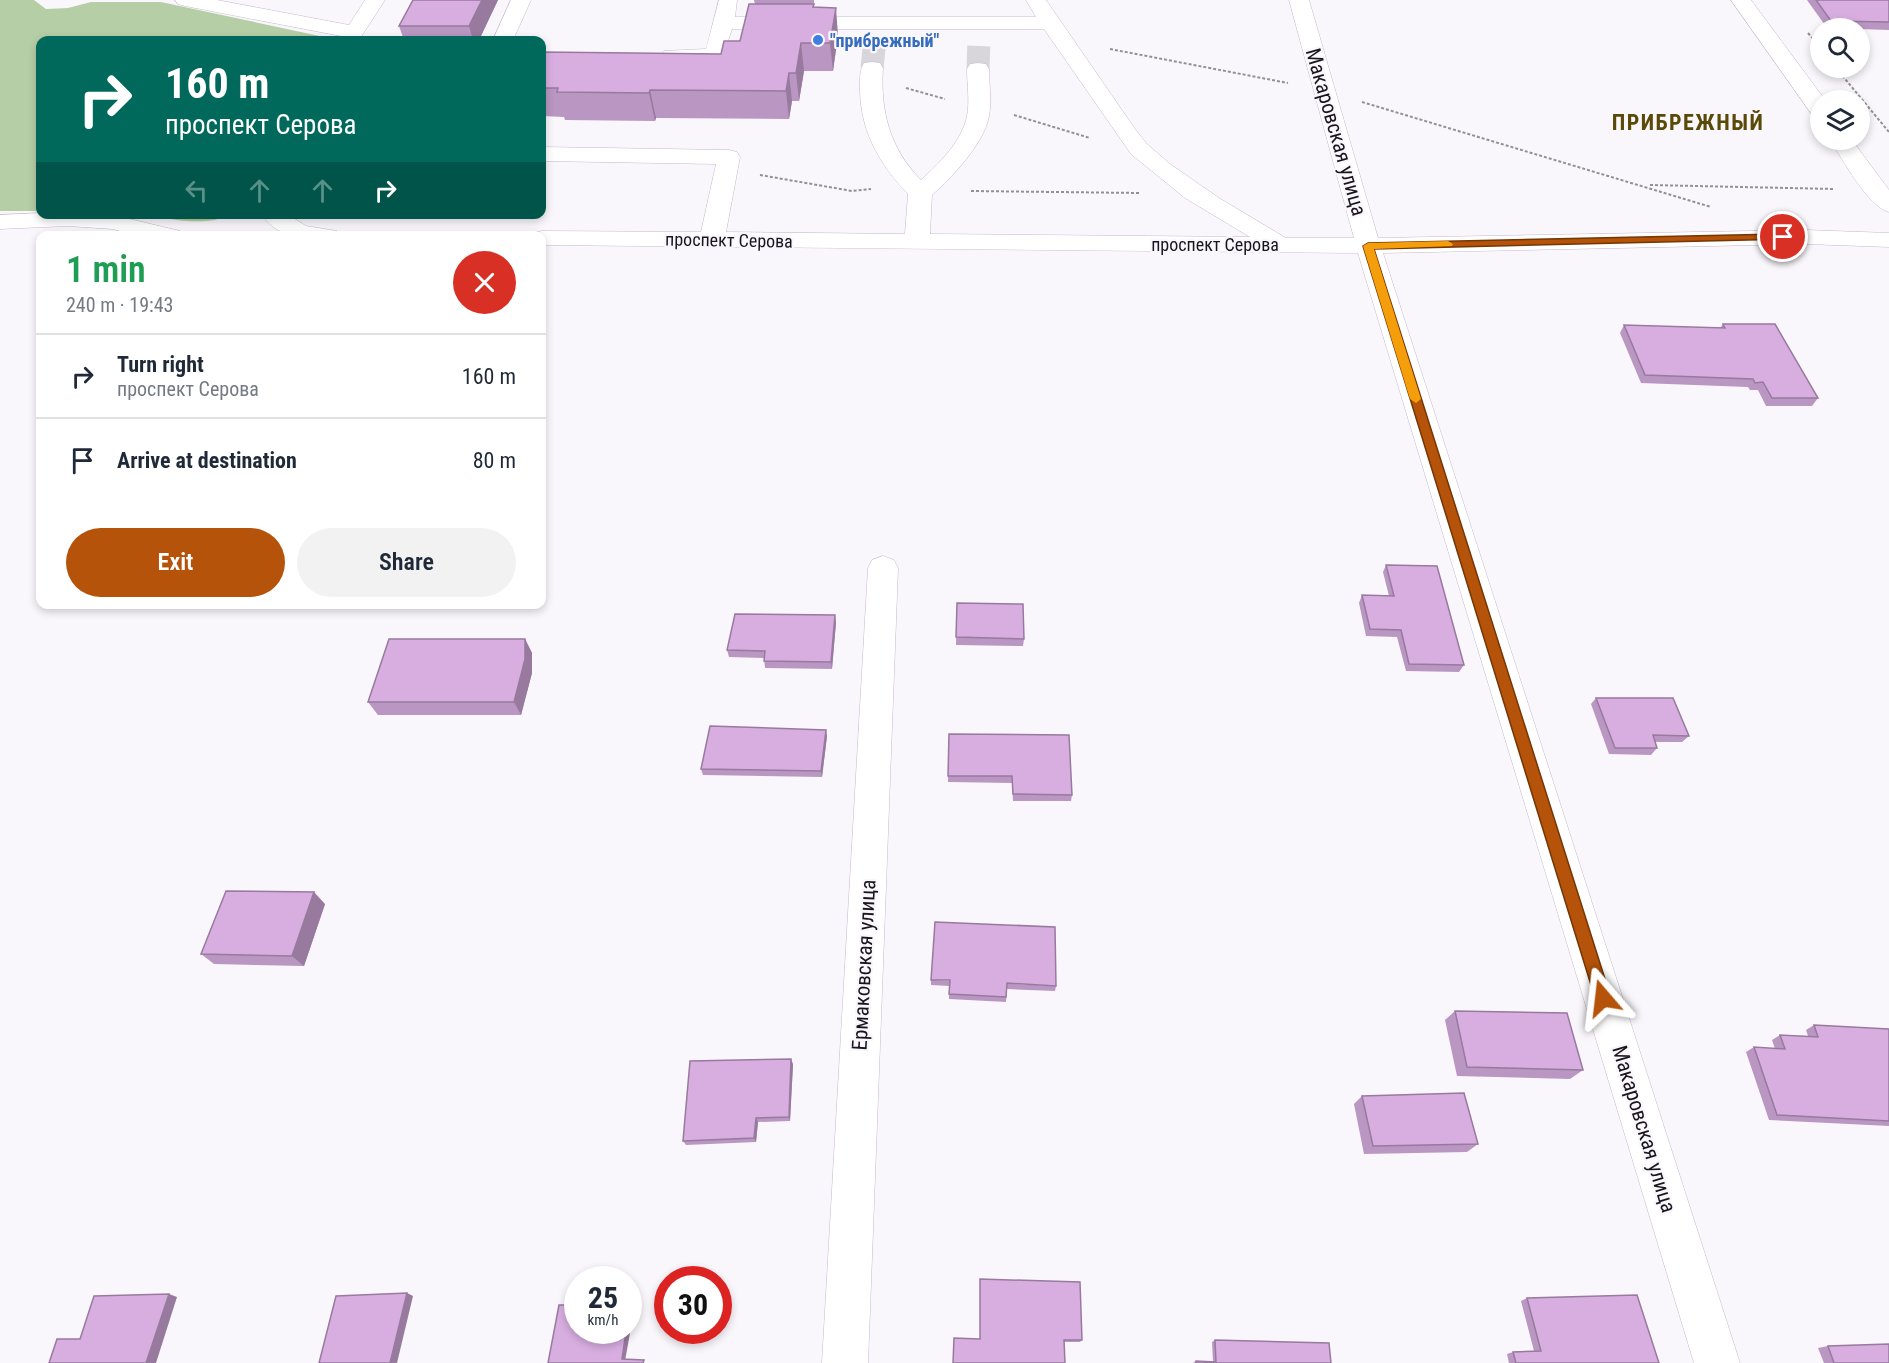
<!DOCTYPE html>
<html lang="en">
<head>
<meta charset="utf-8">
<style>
	:root { --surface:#fff; --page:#f2f2f3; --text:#1f2937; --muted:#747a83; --line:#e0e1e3; --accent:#b45309 }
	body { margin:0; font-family:"Roboto Condensed",sans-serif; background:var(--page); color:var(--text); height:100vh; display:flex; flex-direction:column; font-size:22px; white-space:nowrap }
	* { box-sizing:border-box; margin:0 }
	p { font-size:20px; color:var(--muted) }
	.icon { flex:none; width:33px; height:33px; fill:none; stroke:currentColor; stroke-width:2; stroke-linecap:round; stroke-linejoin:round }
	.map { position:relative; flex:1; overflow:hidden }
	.drawer { position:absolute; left:36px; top:231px; width:510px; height:378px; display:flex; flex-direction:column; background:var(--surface); border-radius:12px; box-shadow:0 3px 9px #0003 }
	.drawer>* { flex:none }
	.hud { position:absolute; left:36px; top:36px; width:510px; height:183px; border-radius:12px; box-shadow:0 3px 9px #0003; background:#00695c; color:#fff; overflow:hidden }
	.fabs { position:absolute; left:1810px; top:18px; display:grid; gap:12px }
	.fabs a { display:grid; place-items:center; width:60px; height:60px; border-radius:50%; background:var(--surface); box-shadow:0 3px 9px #0003; font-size:30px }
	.speed { position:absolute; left:564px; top:1266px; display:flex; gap:12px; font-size:30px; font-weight:700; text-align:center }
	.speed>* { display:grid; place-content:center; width:78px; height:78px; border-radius:50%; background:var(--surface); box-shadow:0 3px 9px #0003; line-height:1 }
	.speed small { font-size:15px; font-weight:400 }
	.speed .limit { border:9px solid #d22; background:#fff; color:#111 }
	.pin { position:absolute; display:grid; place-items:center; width:51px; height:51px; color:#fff; margin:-26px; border:3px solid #fff; border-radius:50%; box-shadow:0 2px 6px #0007 }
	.me { position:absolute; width:66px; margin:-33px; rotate:343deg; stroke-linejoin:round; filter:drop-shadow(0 0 4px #0008) }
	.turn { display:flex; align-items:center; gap:21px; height:126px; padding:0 30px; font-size:27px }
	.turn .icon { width:78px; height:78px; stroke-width:2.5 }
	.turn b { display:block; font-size:42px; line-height:51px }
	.lanes { display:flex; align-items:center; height:57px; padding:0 30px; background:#0003; justify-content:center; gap:30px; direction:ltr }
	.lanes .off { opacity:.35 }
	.round { display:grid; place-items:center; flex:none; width:63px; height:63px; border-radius:32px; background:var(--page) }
	.headline { display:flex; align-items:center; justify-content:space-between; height:102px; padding:0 30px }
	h1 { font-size:36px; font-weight:600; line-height:45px; color:#1e9e55 }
	.action { display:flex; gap:12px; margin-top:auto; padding:12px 30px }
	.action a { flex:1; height:69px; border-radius:36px; background:var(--accent); color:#fff; font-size:24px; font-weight:600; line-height:69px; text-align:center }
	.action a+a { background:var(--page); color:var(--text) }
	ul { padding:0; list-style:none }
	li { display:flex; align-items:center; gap:18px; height:84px; padding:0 30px; border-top:2px solid var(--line) }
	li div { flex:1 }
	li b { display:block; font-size:22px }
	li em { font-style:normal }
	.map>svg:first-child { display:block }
</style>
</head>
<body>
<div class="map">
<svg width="1889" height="1363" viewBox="0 0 1889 1363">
	<rect width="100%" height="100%" fill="#faf7fc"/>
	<g fill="#b6cea6">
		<polygon points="0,0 34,0 46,9 68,8 91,2 161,2 329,38 327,40 40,40 40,211 0,211"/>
		<path d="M145,215H229C206,227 171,219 145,215Z"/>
	</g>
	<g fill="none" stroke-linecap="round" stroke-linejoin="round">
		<g stroke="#d8d5db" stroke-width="23" stroke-dasharray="23 11" stroke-linecap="butt">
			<polyline points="872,68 875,39"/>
			<polyline points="978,69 979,40"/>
		</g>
		<g stroke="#c5b8ce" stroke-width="1">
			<g id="minor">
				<polygon points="175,0 217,0 349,25 365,0 385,0 359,40 339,40 341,36 185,6 178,4"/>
				<polygon points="511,0 531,0 513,40 493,40"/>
				<path d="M719,0H737L735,17H1036L1026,0H1046L1135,129L1147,144L1170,164L1219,198L1286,238H1354L1289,0H1309L1378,238L1806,230L1889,233V247L1806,244L1383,253L1740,1363H1694L1358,253L542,245V236H531L533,233L542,231L701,232L716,164L542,161V147L729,150L737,152L740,157L726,232L905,234L908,194C880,165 861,132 860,91C860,82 859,71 864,63L872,62L880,63L883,68C880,111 890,149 921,180C939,164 962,141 967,116C970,101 967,84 967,69L970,64L978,63L986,64L989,69C989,84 992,101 989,116C984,144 952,177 932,195L930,234L1250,237L1185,198L1131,154L1044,29H732L722,59L715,61L664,59L660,55L664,51L706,49Z"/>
				<polygon points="1731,0 1751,0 1825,100 1821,100 1821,118 1813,116"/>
				<path d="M1830,140H1852L1889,190V212C1868,207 1842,158 1830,140Z"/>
				<polygon points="40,213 113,215 180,231 183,236 138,236 113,229 68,226 0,229 0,215"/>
				<path d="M261,214H287L306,226L337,231L340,236C309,236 281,243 261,214Z"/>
				<polygon points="883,556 894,560 898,568 868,1363 822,1363 868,568 872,560"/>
			</g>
		</g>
		<g stroke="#938f95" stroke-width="2" stroke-dasharray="3 2" stroke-linecap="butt">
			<polyline points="1808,33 1821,48"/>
			<polyline points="1110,49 1288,83"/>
			<polyline points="1836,68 1889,132"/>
			<polyline points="906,88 945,99"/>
			<polyline points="1362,102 1711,207"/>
			<polyline points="1014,115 1090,138"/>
			<polyline points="760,175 852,191 871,189"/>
			<polyline points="1650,185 1834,189"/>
			<polyline points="971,191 1140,193"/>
		</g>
		<use href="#minor" fill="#fff" fill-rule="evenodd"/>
	</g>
	<g fill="#ba96c2">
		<polygon points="413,0 498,0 480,38 513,40 404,40 399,26"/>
		<polygon points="754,0 814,0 814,7 838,35 833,71 804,71 799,101 792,101 789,119 656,118 655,121 565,120 564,117 542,116 542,52 721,54 740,41 755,4"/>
		<polygon points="1807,0 1889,0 1889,30 1827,28"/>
		<polygon points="1723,324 1818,398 1812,406 1766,406 1758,390 1750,390 1748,387 1641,383 1620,333 1624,325 1720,328"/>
		<polygon points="1386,565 1464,665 1459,672 1406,671 1397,637 1366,636 1359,603 1362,595 1389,596 1383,572"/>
		<polygon points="957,603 1024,639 1023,646 956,645"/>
		<polygon points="836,622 832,669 765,668 764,658 729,657 727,650"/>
		<polygon points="525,639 532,653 532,673 521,715 378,715 368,702"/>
		<polygon points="1596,698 1689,736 1682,742 1655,742 1657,748 1651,755 1609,754 1591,704"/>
		<polygon points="949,734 1072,795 1071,801 1013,801 1012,783 948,782"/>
		<polygon points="827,736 822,777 703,775 701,769"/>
		<polygon points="325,904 304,966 214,964 201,954"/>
		<polygon points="931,980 1056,986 1055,991 1007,989 1006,1002 949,999 949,986 931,985"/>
		<polygon points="1455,1011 1583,1070 1570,1079 1457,1076 1445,1020"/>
		<polygon points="1814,1025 1889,1029 1889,1126 1769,1120 1746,1052 1754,1047 1775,1049 1772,1040 1780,1035 1808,1036 1806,1030"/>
		<polygon points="793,1064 790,1121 758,1122 756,1142 686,1145 683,1141"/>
		<polygon points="1362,1096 1478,1144 1467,1152 1364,1154 1354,1104"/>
		<polygon points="1527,1298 1659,1363 1509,1363 1507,1354 1513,1352 1534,1351 1521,1301"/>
		<polygon points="979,1339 1082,1340 1080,1342 1064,1342"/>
		<polygon points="1215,1340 1331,1363 1193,1363 1196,1361 1213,1362 1212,1342"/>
		<polygon points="1828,1346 1889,1363 1824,1363 1818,1348"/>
	</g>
	<g fill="#977a9e">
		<polygon points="482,0 498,0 479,40 473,40 469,26"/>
		<polygon points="836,8 838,35 833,71 830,43"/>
		<polygon points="801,43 804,71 799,101 796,73"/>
		<polygon points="789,73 792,101 789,119 786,91"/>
		<polygon points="650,90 656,118 655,121 649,93"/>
		<polygon points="835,615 836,622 832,669 831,662"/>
		<polygon points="525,639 532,653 532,673 521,715 514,702"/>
		<polygon points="826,730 827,736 822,777 821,771"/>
		<polygon points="314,892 325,904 304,966 292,956"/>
		<polygon points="791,1059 793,1064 790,1121 789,1117"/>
		<polygon points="756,1118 758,1122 756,1142 754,1138"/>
		<polygon points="407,1293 413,1296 397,1363 390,1363"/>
		<polygon points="169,1294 177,1297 156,1363 146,1363"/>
		<polygon points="626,1331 630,1333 625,1361 622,1359"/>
	</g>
	<g fill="#d8aee1" stroke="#977a9e" stroke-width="1.5">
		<polygon points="413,0 482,0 469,26 399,26"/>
		<polygon points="1816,0 1889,0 1889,22 1831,21"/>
		<polygon points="749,4 814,4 813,7 836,8 830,43 801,43 796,73 789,73 786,91 650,90 649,93 557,92 558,88 542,88 542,52 721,54 724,41 740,41"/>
		<polygon points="452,38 512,38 511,40 451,40"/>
		<polygon points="1723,324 1775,324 1818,398 1772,398 1763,382 1755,383 1753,379 1645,375 1624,325 1725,328"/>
		<polygon points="1386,565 1437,566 1464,665 1409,664 1401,630 1370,629 1362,595 1394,596"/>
		<polygon points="957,603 1023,604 1024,639 956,637"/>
		<polygon points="735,614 835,615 831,662 764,661 765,651 727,650"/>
		<polygon points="389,639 525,639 525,659 514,702 368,702"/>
		<polygon points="1596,698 1673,698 1689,736 1653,735 1657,748 1615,748"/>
		<polygon points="710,726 826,730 821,771 701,769"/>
		<polygon points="949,734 1069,735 1072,795 1013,794 1012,776 948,776"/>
		<polygon points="226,891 314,892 292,956 201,954"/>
		<polygon points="935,922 1055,927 1056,986 1007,983 1006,997 949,994 950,980 931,980"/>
		<polygon points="1455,1011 1567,1013 1583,1070 1467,1067"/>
		<polygon points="1814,1025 1889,1029 1889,1121 1777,1115 1754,1047 1785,1049 1780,1035 1818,1037"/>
		<polygon points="791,1059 789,1117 756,1118 754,1138 683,1141 690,1061"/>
		<polygon points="1464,1093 1478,1144 1373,1146 1362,1096"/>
		<polygon points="980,1279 1080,1282 1082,1340 1064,1340 1065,1363 953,1363 954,1338 980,1339"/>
		<polygon points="407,1293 390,1363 319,1363 336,1296"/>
		<polygon points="169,1294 146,1363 49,1363 57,1339 80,1339 94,1296"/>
		<polygon points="1637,1295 1659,1363 1516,1363 1513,1352 1541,1351 1527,1298"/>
		<polygon points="559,1305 578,1305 578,1330 626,1331 622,1359 644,1360 643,1363 548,1363"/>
		<polygon points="1215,1340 1329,1343 1331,1363 1196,1363 1196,1361 1216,1362"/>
		<polygon points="1889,1344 1889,1363 1834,1363 1828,1346"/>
	</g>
	<polygon fill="#b45309" stroke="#753606" stroke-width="1.5" points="1783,234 1788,237 1787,239 1374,249 1611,998 1609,1004 1603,1006 1597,1004 1595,998 1363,246 1368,243"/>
	<polygon fill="#f59e0b" points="1448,241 1453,244 1452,246 1374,249 1421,399 1416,403 1410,399 1363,246 1368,243"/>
	<circle fill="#3f7fe0" stroke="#faf7fc" stroke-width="2" cx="818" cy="40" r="6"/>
	<g text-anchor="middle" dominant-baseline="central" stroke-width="4.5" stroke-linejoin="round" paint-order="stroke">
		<g font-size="18" font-weight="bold" fill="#366cbe" stroke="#faf7fc" text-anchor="start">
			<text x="830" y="40">"прибрежный"</text>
		</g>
		<g font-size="18" fill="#1a151d" stroke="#faf7fc">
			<text transform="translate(729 240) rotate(1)">проспект Серова</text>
			<text x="1215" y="244">проспект Серова</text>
		</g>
		<g font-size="21" fill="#1a151d" stroke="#faf7fc">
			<text transform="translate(1336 132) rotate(74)">Макаровская улица</text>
			<text transform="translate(864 965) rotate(-87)">Ермаковская улица</text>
			<text transform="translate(1644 1129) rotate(73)">Макаровская улица</text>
		</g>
		<g font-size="22" font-weight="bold" letter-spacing="1.5" fill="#5a4a0a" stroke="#faf7fc">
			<text x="1688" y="122">ПРИБРЕЖНЫЙ</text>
		</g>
	</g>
</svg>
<div class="fabs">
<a><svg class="icon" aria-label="search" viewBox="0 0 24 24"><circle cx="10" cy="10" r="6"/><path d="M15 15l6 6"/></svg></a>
<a><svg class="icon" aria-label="layers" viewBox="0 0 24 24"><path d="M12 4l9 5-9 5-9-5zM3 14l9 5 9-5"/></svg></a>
</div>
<div class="speed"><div>25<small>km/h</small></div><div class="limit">30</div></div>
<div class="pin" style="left:1783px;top:237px;background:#d93025"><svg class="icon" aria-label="arrive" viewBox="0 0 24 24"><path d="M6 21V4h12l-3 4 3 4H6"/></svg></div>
<svg class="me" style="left:1603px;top:998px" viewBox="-20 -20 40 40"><path d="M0-17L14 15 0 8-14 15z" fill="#b45309" stroke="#fff" stroke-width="4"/></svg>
<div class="hud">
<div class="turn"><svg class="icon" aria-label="right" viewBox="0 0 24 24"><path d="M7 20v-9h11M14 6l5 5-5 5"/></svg><div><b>160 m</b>проспект Серова</div></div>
<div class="lanes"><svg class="icon off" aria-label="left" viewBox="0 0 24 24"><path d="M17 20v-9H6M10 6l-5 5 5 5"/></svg><svg class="icon off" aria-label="ahead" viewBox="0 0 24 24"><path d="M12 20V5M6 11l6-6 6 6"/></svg><svg class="icon off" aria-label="ahead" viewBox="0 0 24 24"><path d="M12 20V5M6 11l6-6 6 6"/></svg><svg class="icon" aria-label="right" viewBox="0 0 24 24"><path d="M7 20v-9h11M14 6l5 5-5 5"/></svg></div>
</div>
<section class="drawer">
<div class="headline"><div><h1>1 min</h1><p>240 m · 19:43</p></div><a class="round" style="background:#d93025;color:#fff"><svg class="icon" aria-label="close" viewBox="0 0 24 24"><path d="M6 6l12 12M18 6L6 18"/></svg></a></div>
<ul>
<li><svg class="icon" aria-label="right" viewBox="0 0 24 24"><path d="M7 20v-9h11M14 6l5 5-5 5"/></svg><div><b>Turn right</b><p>проспект Серова</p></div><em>160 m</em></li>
<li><svg class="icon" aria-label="arrive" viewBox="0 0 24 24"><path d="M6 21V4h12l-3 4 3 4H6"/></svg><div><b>Arrive at destination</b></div><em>80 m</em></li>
</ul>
<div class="action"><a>Exit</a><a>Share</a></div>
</section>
</div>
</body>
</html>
